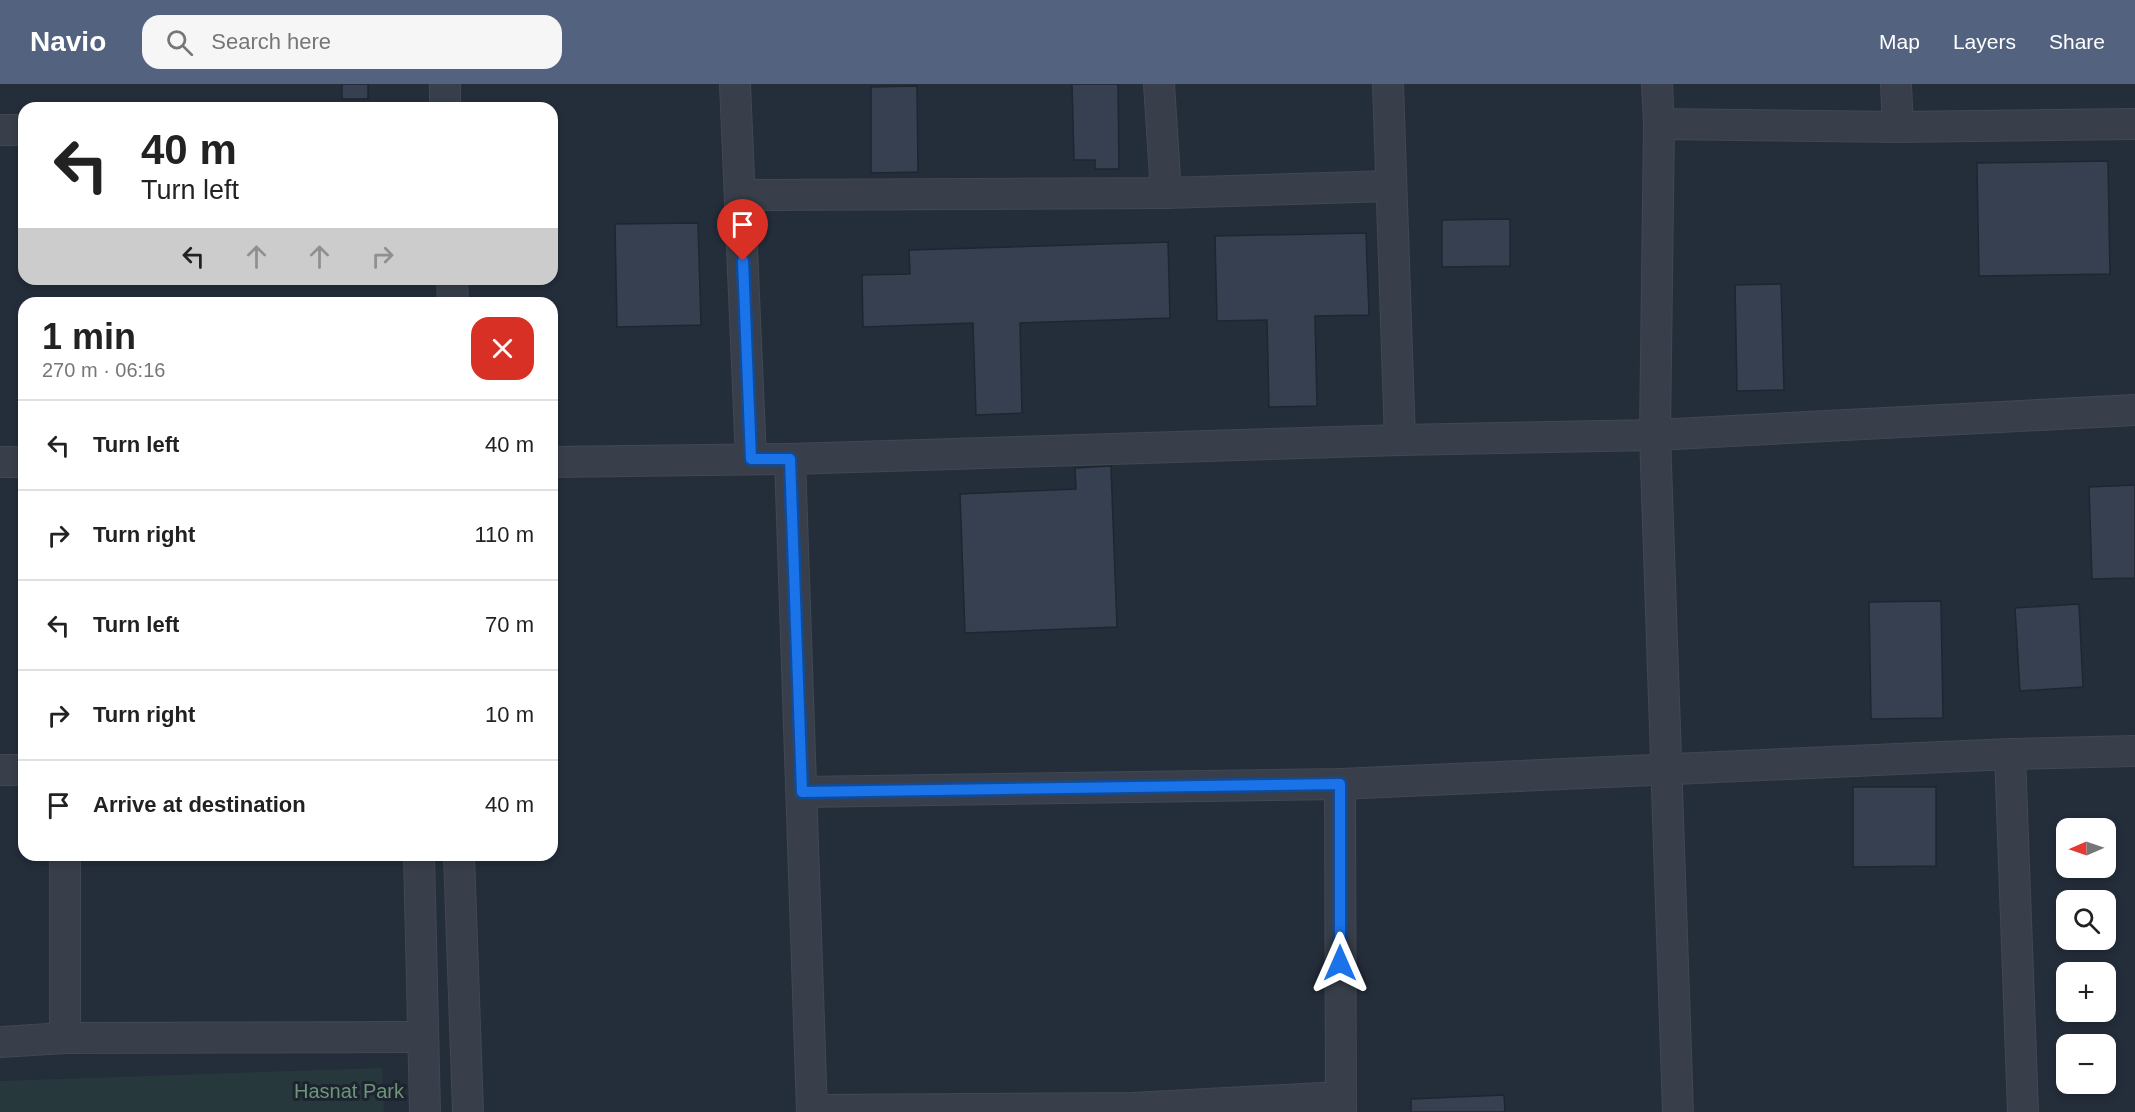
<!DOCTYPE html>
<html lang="en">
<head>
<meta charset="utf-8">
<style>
	:root { --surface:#fff; --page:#f6f6f6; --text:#222; --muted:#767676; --line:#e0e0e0; --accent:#53627f }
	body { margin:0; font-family:Arial,sans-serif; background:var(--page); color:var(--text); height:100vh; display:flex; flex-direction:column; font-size:22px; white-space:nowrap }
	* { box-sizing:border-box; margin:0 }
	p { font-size:20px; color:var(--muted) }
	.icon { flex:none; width:33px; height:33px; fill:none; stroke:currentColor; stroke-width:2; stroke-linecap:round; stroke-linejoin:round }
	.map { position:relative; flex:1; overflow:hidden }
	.drawer { position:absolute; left:18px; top:213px; width:540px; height:564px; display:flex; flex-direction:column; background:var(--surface); border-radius:18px; box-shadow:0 3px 9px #0003 }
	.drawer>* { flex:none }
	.guide { position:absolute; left:18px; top:18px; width:540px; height:183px; border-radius:18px; box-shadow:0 3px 9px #0003; background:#fff; color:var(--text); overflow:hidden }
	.needle { width:39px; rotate:268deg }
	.tools { position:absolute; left:2056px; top:734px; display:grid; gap:12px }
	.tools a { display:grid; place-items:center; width:60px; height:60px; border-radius:12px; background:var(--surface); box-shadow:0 3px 9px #0003; font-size:30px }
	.pin { position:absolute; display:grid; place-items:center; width:51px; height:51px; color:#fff; margin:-62px -26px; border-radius:50% 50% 50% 0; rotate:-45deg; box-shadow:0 0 6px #0007 }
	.pin .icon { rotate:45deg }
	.me { position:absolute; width:66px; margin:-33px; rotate:0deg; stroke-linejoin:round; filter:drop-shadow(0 0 4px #0008) }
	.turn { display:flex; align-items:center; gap:21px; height:126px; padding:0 24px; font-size:27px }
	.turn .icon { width:78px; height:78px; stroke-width:2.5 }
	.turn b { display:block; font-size:42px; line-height:51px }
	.lanes { display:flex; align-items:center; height:57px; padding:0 24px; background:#0003; justify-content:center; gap:30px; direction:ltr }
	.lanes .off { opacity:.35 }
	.round { display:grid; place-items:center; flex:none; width:63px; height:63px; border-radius:18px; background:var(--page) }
	.headline { display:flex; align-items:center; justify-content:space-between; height:102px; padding:0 24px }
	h1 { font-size:36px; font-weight:700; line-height:45px }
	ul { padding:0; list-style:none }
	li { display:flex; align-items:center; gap:18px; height:90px; padding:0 24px; border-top:2px solid var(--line) }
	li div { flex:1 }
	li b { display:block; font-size:22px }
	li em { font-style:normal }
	header { display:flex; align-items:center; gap:36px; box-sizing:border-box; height:84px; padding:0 30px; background:var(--accent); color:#fff }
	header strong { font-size:28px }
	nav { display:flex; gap:33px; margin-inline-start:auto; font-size:21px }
	.search { width:420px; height:54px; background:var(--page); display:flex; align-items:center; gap:15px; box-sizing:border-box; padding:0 21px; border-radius:18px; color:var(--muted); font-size:22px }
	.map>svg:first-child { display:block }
</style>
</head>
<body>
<header>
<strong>Navio</strong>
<div class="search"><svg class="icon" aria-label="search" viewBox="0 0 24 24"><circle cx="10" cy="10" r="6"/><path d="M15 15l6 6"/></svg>Search here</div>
<nav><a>Map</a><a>Layers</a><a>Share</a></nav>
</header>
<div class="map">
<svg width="2135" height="1028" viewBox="0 0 2135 1028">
	<rect width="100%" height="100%" fill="#242d3a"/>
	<polygon fill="#26383b" points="382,984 384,1028 0,1028 0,997"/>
	<g fill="#364050" stroke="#1f2631" stroke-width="1.5">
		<rect x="342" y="0" width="26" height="15"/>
		<polygon points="1072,0 1118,0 1119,85 1095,85 1095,76 1074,76"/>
		<polygon points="917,2 918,88 871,89 871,3"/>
		<polygon points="2108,77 2110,190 1979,192 1977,79"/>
		<polygon points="1510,135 1510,182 1442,183 1442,136"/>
		<polygon points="698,139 701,241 617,243 615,140"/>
		<polygon points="1366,149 1369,231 1315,232 1317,322 1269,323 1267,236 1217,237 1215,152"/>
		<polygon points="1168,158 1170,234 1020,239 1022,329 976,331 973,239 863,243 862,191 910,190 909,166"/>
		<polygon points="1781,200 1784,306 1737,307 1735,201"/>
		<polygon points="1111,382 1117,543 965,549 960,410 1076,405 1075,384"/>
		<polygon points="2135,401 2135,494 2092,495 2089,403"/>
		<polygon points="1941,517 1943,634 1871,635 1869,518"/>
		<polygon points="2079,520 2083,603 2020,607 2015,524"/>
		<polygon points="1853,703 1936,703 1936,782 1853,783"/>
		<polygon points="1504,1011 1505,1028 1411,1028 1411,1015"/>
	</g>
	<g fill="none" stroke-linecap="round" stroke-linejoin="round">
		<g stroke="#414853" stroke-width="32">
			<g id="minor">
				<polyline points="735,0 751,375"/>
				<polyline points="1159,0 1166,109"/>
				<polyline points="1388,0 1400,356"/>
				<polyline points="1657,0 1659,40 1655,351 1678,1028"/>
				<polyline points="1896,0 1898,43"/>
				<polyline points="445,24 445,0"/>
				<polyline points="1659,40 1898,43 2135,40"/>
				<polyline points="0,46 24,46"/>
				<polyline points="740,111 1166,109 1390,102"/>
				<polyline points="452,195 453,219"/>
				<polyline points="790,375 812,1028"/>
				<polyline points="0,378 24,378"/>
				<polyline points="552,378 790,375 1400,356 1655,351 2135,326"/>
				<polyline points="2010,670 2023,1028"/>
				<polyline points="0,686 24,686"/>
				<polyline points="1340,700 1341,1028"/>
				<polyline points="802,708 1340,700 2010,670 2135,667"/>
				<polyline points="65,771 65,954"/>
				<polyline points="419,771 425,1028"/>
				<polyline points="459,771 468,1028"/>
				<polyline points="0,958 65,954 422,953"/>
				<polyline points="812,1026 1133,1024 1340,1013"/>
			</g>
		</g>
		<use href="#minor" stroke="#383f4a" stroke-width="30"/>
	</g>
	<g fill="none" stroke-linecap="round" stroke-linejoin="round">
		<g stroke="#114b97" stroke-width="15">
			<polyline id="route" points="743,177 751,375 790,375 802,708 1340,700 1340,879"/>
		</g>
		<use href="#route" stroke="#1a73e8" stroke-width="10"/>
	</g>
	<g text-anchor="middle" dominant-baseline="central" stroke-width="6" stroke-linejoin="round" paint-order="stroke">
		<g font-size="20" fill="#6c9677" stroke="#1d242f">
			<text x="349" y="1007">Hasnat Park</text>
		</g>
	</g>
</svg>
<div class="tools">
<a><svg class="needle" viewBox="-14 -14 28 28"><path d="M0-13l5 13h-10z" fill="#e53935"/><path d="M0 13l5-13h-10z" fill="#767676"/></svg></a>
<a><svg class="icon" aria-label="search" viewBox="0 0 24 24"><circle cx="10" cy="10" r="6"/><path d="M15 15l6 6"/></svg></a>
<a>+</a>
<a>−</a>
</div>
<div class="pin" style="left:743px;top:177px;background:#d93025"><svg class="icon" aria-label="arrive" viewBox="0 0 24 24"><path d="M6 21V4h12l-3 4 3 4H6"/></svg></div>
<svg class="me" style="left:1340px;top:879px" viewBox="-20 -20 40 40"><path d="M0-17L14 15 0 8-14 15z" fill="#1a73e8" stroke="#fff" stroke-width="4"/></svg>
<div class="guide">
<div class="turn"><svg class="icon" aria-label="left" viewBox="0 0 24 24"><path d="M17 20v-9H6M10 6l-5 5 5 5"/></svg><div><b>40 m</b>Turn left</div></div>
<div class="lanes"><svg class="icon" aria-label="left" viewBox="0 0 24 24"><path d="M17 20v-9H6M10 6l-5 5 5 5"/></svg><svg class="icon off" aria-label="ahead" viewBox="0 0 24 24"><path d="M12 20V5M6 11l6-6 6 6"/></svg><svg class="icon off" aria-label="ahead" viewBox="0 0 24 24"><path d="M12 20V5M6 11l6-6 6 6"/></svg><svg class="icon off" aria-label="right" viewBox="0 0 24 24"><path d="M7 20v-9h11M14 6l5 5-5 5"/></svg></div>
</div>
<section class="drawer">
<div class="headline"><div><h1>1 min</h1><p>270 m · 06:16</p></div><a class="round" style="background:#d93025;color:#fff"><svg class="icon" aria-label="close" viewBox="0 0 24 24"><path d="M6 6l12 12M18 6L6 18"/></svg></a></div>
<ul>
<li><svg class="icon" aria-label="left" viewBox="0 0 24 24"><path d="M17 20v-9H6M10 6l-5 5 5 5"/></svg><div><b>Turn left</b></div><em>40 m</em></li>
<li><svg class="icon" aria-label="right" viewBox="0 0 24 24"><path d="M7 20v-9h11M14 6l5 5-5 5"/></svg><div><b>Turn right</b></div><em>110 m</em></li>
<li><svg class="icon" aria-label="left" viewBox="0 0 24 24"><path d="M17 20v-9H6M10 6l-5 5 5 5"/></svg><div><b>Turn left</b></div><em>70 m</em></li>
<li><svg class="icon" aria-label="right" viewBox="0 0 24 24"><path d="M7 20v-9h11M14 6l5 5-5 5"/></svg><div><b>Turn right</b></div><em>10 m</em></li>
<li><svg class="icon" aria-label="arrive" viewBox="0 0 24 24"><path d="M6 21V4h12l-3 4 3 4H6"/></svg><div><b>Arrive at destination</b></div><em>40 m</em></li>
</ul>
</section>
</div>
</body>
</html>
